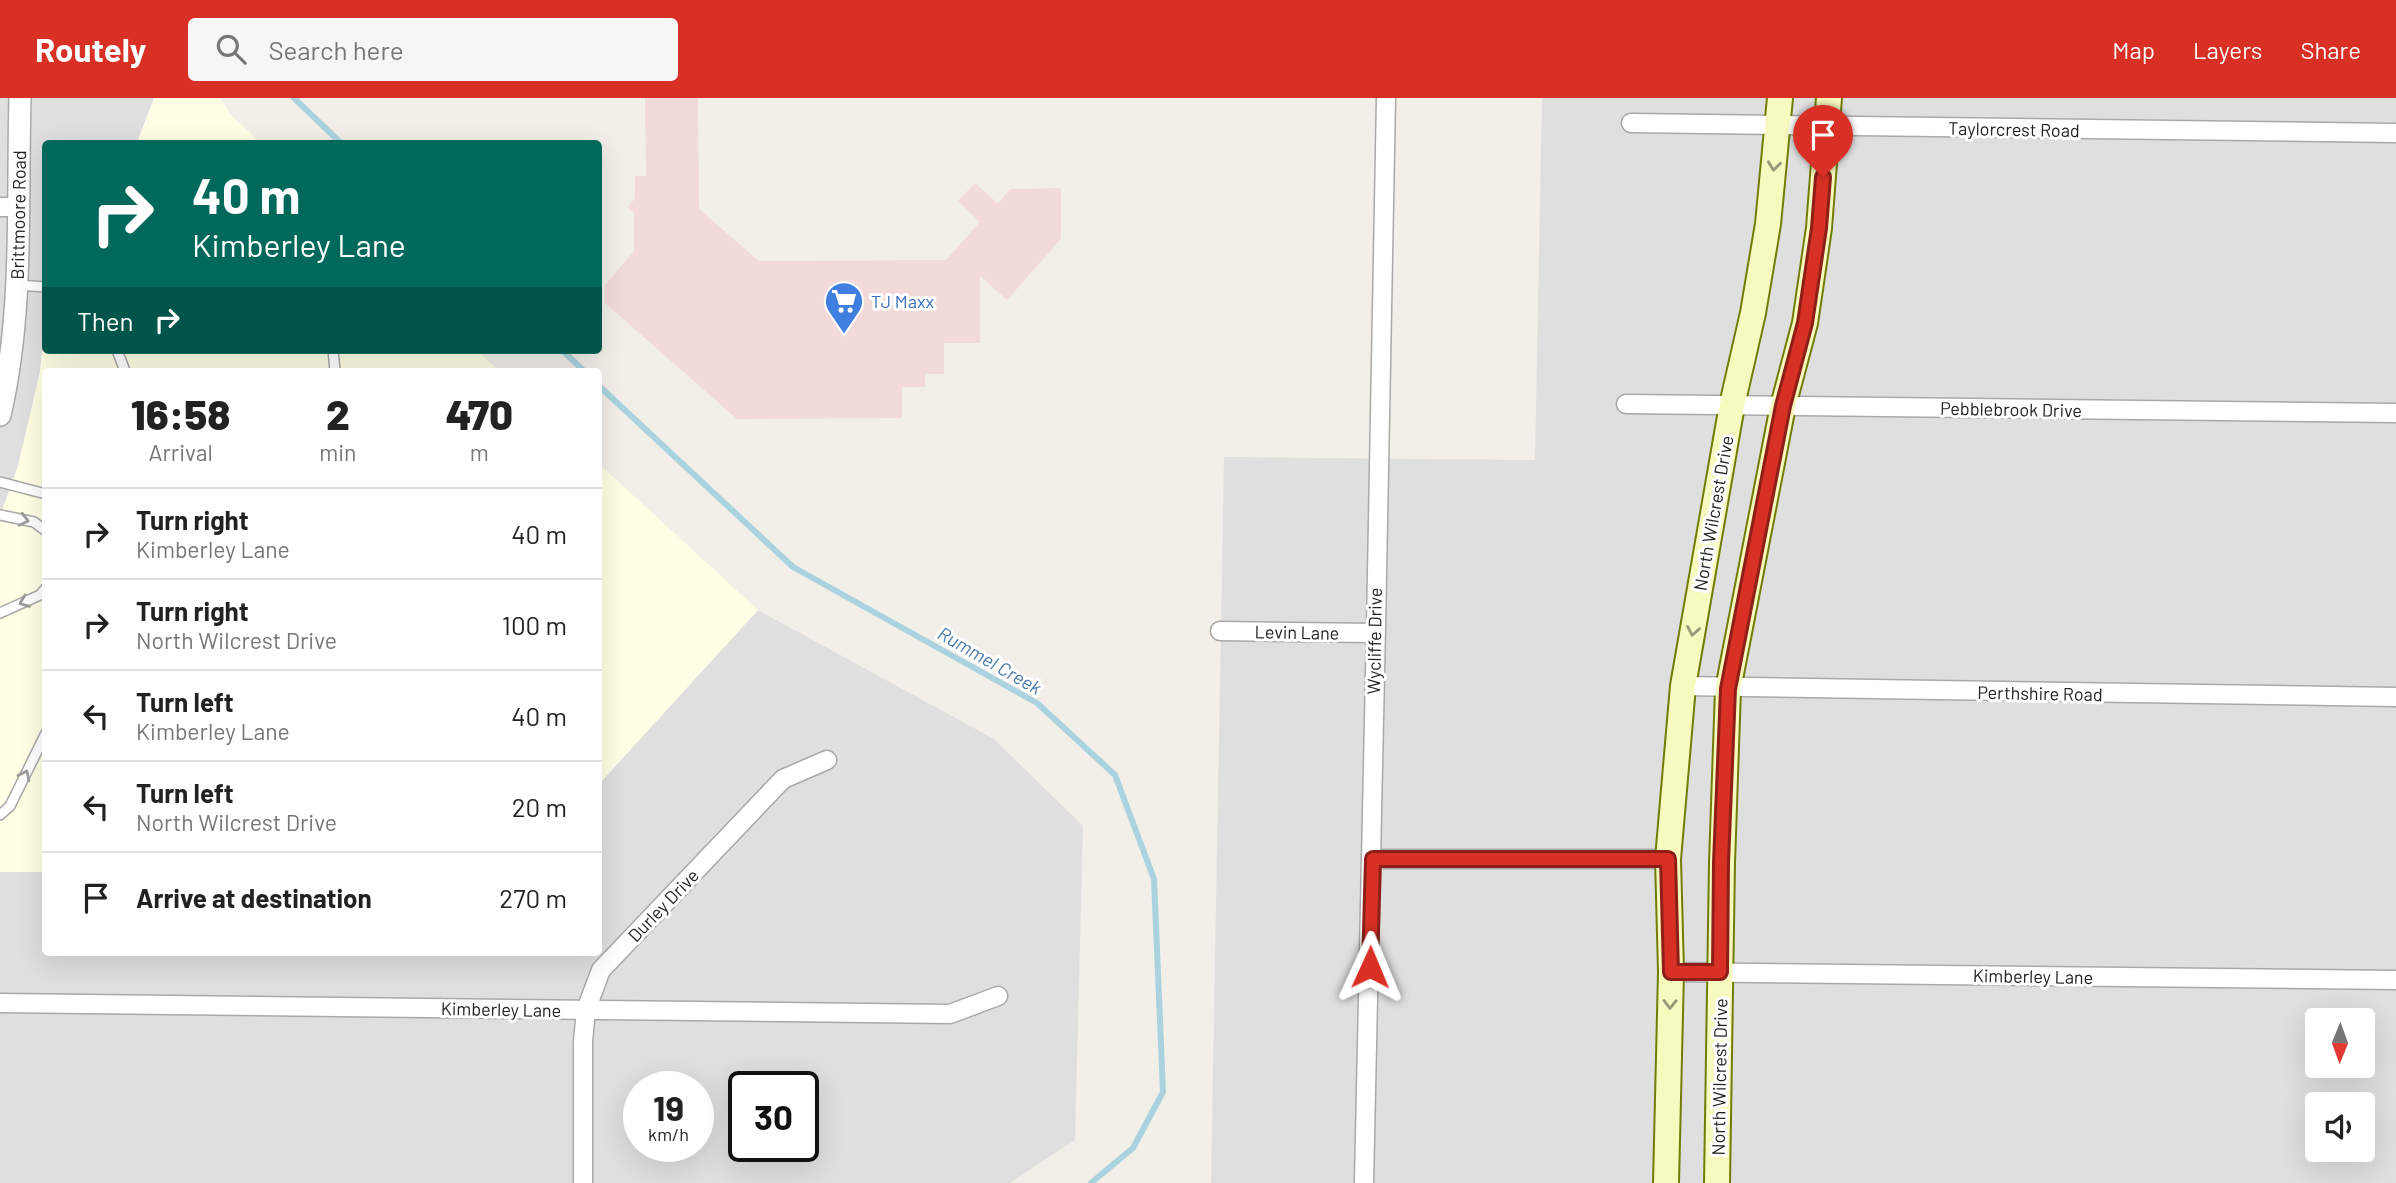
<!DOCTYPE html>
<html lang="en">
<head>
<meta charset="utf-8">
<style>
	:root { --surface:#fff; --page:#f6f6f6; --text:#222; --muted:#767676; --line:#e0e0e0; --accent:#d93025 }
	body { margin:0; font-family:Barlow,sans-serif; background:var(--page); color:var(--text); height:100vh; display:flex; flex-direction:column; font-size:26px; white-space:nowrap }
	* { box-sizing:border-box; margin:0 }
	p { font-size:23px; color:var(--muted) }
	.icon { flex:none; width:38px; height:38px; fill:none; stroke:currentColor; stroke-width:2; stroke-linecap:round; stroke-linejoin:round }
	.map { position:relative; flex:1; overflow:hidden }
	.panel { position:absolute; left:42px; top:270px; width:560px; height:588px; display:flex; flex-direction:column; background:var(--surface); border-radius:7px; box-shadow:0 7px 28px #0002 }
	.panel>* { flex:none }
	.guide { position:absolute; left:42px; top:42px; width:560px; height:214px; border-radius:7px; box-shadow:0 7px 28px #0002; background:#00695c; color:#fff; overflow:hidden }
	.needle { width:46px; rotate:181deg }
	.tools { position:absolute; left:2305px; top:910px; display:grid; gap:14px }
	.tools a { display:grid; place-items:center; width:70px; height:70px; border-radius:7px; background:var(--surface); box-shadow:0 7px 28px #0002; font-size:35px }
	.speed { position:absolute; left:623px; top:973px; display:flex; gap:14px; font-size:35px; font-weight:700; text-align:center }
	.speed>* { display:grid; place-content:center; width:91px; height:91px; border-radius:50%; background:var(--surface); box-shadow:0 7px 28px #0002; line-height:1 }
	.speed small { font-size:18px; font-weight:400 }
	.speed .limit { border:4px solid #111; border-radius:10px; background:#fff; color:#111 }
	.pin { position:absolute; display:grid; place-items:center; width:60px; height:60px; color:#fff; margin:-72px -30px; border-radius:50% 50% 50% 0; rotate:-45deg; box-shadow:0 0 7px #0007 }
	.pin .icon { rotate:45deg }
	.me { position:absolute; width:77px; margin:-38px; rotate:1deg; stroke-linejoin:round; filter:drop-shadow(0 0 5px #0008) }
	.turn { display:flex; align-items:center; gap:24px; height:147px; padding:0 35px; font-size:32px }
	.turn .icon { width:91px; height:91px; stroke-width:2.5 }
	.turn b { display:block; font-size:49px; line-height:60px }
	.then { display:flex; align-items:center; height:66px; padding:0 35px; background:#0003; gap:14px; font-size:26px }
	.eta { display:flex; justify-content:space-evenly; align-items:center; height:119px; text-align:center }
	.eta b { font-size:42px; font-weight:800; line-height:49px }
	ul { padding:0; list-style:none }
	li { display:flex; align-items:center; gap:21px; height:91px; padding:0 35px; border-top:2px solid var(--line) }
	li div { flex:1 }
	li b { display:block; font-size:26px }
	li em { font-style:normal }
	header { display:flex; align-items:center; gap:42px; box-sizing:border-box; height:98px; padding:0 35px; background:var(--accent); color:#fff }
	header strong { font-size:33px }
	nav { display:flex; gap:38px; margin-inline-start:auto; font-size:24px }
	.search { width:490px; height:63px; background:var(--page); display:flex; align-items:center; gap:18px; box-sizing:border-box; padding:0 24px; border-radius:7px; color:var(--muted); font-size:26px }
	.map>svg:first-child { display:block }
</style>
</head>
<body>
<header>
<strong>Routely</strong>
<div class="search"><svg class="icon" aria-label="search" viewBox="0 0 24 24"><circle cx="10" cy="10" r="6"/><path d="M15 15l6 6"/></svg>Search here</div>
<nav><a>Map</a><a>Layers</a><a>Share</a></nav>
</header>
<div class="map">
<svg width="2396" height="1085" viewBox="0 0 2396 1085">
	<rect width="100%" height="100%" fill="#f2efe9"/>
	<g fill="#e0dfdf" fill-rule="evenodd">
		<polygon points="0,0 154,0 137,45 46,46 46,221 40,274 18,368 0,418"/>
		<path d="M1542,0H2396V1085H1211L1224,359L1535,362ZM2317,922H2362V968H2317ZM2317,1006H2362V1052H2317Z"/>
		<path d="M758,512L994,641L1083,728L1075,1042L1010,1085H0V774H45L46,854H598L599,686ZM639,989H698V1048H639ZM744,989H803V1048H744Z"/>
	</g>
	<polygon fill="#f2dad9" points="645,0 698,0 699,111 759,163 946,162 980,124 958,103 975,85 998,106 1010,91 1061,90 1061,141 1007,202 980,178 980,245 944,245 944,276 925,276 925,289 902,289 902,320 737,321 605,205 605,187 634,153 634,115 628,109 635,100 635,78 646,78"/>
	<g fill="#ffffe5">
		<polygon points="154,0 220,0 231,17 261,45 137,45"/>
		<polygon points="45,221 46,252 477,252 499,273 46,273 45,774 0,774 0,418 18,368 40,274"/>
		<polygon points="598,365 758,512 599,686 598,686"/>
	</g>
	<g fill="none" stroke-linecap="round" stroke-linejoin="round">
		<g stroke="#aad3df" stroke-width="6">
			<polyline points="294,0 342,46"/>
			<polyline points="562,252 584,273"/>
			<polyline points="598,287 793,469 1037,605 1115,677 1154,781 1163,994 1133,1050 1091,1085"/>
		</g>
		<g stroke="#a9a9a9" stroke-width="12">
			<g id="service">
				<polyline points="17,187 46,189"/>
				<polyline points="117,252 125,273"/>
				<polyline points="333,252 335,273"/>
				<polyline points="0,384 46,396"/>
				<polyline points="0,417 34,424 46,433"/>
				<polyline points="0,515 40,497 46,490"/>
				<polyline points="0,717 10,708 46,635"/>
			</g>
		</g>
		<g stroke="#a9a9a9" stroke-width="21">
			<g id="minor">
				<polyline points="1631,25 2396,35"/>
				<polyline points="0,109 17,109"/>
				<polyline points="1626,306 2396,315"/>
				<polyline points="1220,533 1374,535"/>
				<polyline points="1683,588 2396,599"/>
				<polyline points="1373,761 1668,761"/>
				<polyline points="1671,874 2396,882"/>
				<polyline points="0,905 950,916 998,898"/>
				<polyline points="583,1085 583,943 586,912 601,872 783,681 827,662"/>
				<path d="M1364,1085C1374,723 1378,362 1386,0"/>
			</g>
		</g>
		<g stroke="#a9a9a9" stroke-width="24">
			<path id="tertiary" d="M0,317C24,214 17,106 20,0"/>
		</g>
		<g stroke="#707d05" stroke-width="28">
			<g id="secondary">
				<polyline points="1666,1085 1671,874 1668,761 1683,588 1732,307 1753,215 1768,126 1780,0"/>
				<polyline points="1717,1085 1722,765 1728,591 1783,308 1805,225 1819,130 1829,0"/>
			</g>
		</g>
		<use href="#service" stroke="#fff" stroke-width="9"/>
		<use href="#minor" stroke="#fff" stroke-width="18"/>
		<use href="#tertiary" stroke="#fff" stroke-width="21"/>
		<use href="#secondary" stroke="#f7fabf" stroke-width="24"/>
	</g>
	<defs><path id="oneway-chevron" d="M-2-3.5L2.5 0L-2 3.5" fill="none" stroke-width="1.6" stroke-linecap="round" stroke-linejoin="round" transform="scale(1.75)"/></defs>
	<g stroke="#979978">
		<use href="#oneway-chevron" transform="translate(1774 68) rotate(97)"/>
		<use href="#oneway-chevron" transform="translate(1693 533) rotate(100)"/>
		<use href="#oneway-chevron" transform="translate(1670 906) rotate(91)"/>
	</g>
	<g stroke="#9c9c9c">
		<use href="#oneway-chevron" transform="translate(24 422) rotate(13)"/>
		<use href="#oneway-chevron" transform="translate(24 504) rotate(158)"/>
		<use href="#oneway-chevron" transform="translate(25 677) rotate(-64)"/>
	</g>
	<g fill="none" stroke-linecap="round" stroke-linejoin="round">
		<g stroke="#8d1f18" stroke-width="18">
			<polyline id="route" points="1370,869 1373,761 1668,761 1671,874 1720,874 1721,765 1728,591 1783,308 1805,225 1819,130 1823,79"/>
		</g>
		<use href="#route" stroke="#d93025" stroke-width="12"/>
	</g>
	<defs>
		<g id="supermarket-pin" transform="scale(2.0125)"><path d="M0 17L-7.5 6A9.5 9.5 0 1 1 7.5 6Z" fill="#3f7fe0" stroke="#fff"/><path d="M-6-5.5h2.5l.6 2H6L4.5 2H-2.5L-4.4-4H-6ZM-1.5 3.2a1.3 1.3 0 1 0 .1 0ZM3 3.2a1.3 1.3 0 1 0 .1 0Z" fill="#fff"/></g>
	</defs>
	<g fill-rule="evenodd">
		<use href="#supermarket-pin" x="844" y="203"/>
	</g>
	<g text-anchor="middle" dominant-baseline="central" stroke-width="6" stroke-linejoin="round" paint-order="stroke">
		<g font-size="18" fill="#222" stroke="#fff">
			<text transform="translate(2014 31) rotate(1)">Taylorcrest Road</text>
			<text transform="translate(18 117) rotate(-89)">Brittmoore Road</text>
			<text transform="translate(2011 311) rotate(1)">Pebblebrook Drive</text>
			<text transform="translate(1713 415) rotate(-80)">North Wilcrest Drive</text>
			<text transform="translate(1297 534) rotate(1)">Levin Lane</text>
			<text transform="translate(1374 543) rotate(-89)">Wycliffe Drive</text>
			<text transform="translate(2040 595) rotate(1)">Perthshire Road</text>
			<text transform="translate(663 807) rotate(-46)">Durley Drive</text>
			<text transform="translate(2033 878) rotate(1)">Kimberley Lane</text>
			<text transform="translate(501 911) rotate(1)">Kimberley Lane</text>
			<text transform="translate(1719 979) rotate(-89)">North Wilcrest Drive</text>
		</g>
		<g font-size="18" fill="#366cbe" stroke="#fff" text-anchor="start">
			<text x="871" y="203">TJ Maxx</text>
		</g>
		<g font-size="19" font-style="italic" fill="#4a7aab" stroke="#fff">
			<text transform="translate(990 562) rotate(30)">Rummel Creek</text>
		</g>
	</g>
</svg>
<div class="tools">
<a><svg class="needle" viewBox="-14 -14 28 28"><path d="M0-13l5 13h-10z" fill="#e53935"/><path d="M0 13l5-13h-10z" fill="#767676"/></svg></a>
<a><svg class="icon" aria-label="sound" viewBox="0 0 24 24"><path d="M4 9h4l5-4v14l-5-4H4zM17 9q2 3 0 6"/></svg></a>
</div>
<div class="speed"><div>19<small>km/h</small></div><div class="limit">30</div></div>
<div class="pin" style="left:1823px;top:79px;background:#d93025"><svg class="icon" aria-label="arrive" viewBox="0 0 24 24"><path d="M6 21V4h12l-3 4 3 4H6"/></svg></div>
<svg class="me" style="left:1370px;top:869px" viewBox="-20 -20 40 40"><path d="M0-17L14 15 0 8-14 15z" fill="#d93025" stroke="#fff" stroke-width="4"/></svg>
<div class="guide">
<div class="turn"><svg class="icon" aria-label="right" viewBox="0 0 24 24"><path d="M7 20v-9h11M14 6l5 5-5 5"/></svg><div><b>40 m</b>Kimberley Lane</div></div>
<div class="then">Then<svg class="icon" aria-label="right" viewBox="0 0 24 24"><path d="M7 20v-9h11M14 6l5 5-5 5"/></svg></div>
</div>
<section class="panel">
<div class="eta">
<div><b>16:58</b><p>Arrival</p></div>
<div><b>2</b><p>min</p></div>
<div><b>470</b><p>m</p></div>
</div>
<ul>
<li><svg class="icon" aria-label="right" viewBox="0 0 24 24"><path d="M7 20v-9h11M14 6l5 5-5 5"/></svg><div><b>Turn right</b><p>Kimberley Lane</p></div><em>40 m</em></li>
<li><svg class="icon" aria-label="right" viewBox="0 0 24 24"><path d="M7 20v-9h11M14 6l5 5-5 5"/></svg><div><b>Turn right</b><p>North Wilcrest Drive</p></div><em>100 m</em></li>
<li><svg class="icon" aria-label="left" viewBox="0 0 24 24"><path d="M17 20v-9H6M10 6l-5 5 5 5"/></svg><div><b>Turn left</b><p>Kimberley Lane</p></div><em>40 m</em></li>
<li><svg class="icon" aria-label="left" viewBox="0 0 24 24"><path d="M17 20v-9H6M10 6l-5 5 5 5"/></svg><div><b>Turn left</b><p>North Wilcrest Drive</p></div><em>20 m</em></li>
<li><svg class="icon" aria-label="arrive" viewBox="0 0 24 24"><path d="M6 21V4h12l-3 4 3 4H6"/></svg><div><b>Arrive at destination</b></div><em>270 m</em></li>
</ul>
</section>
</div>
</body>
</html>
